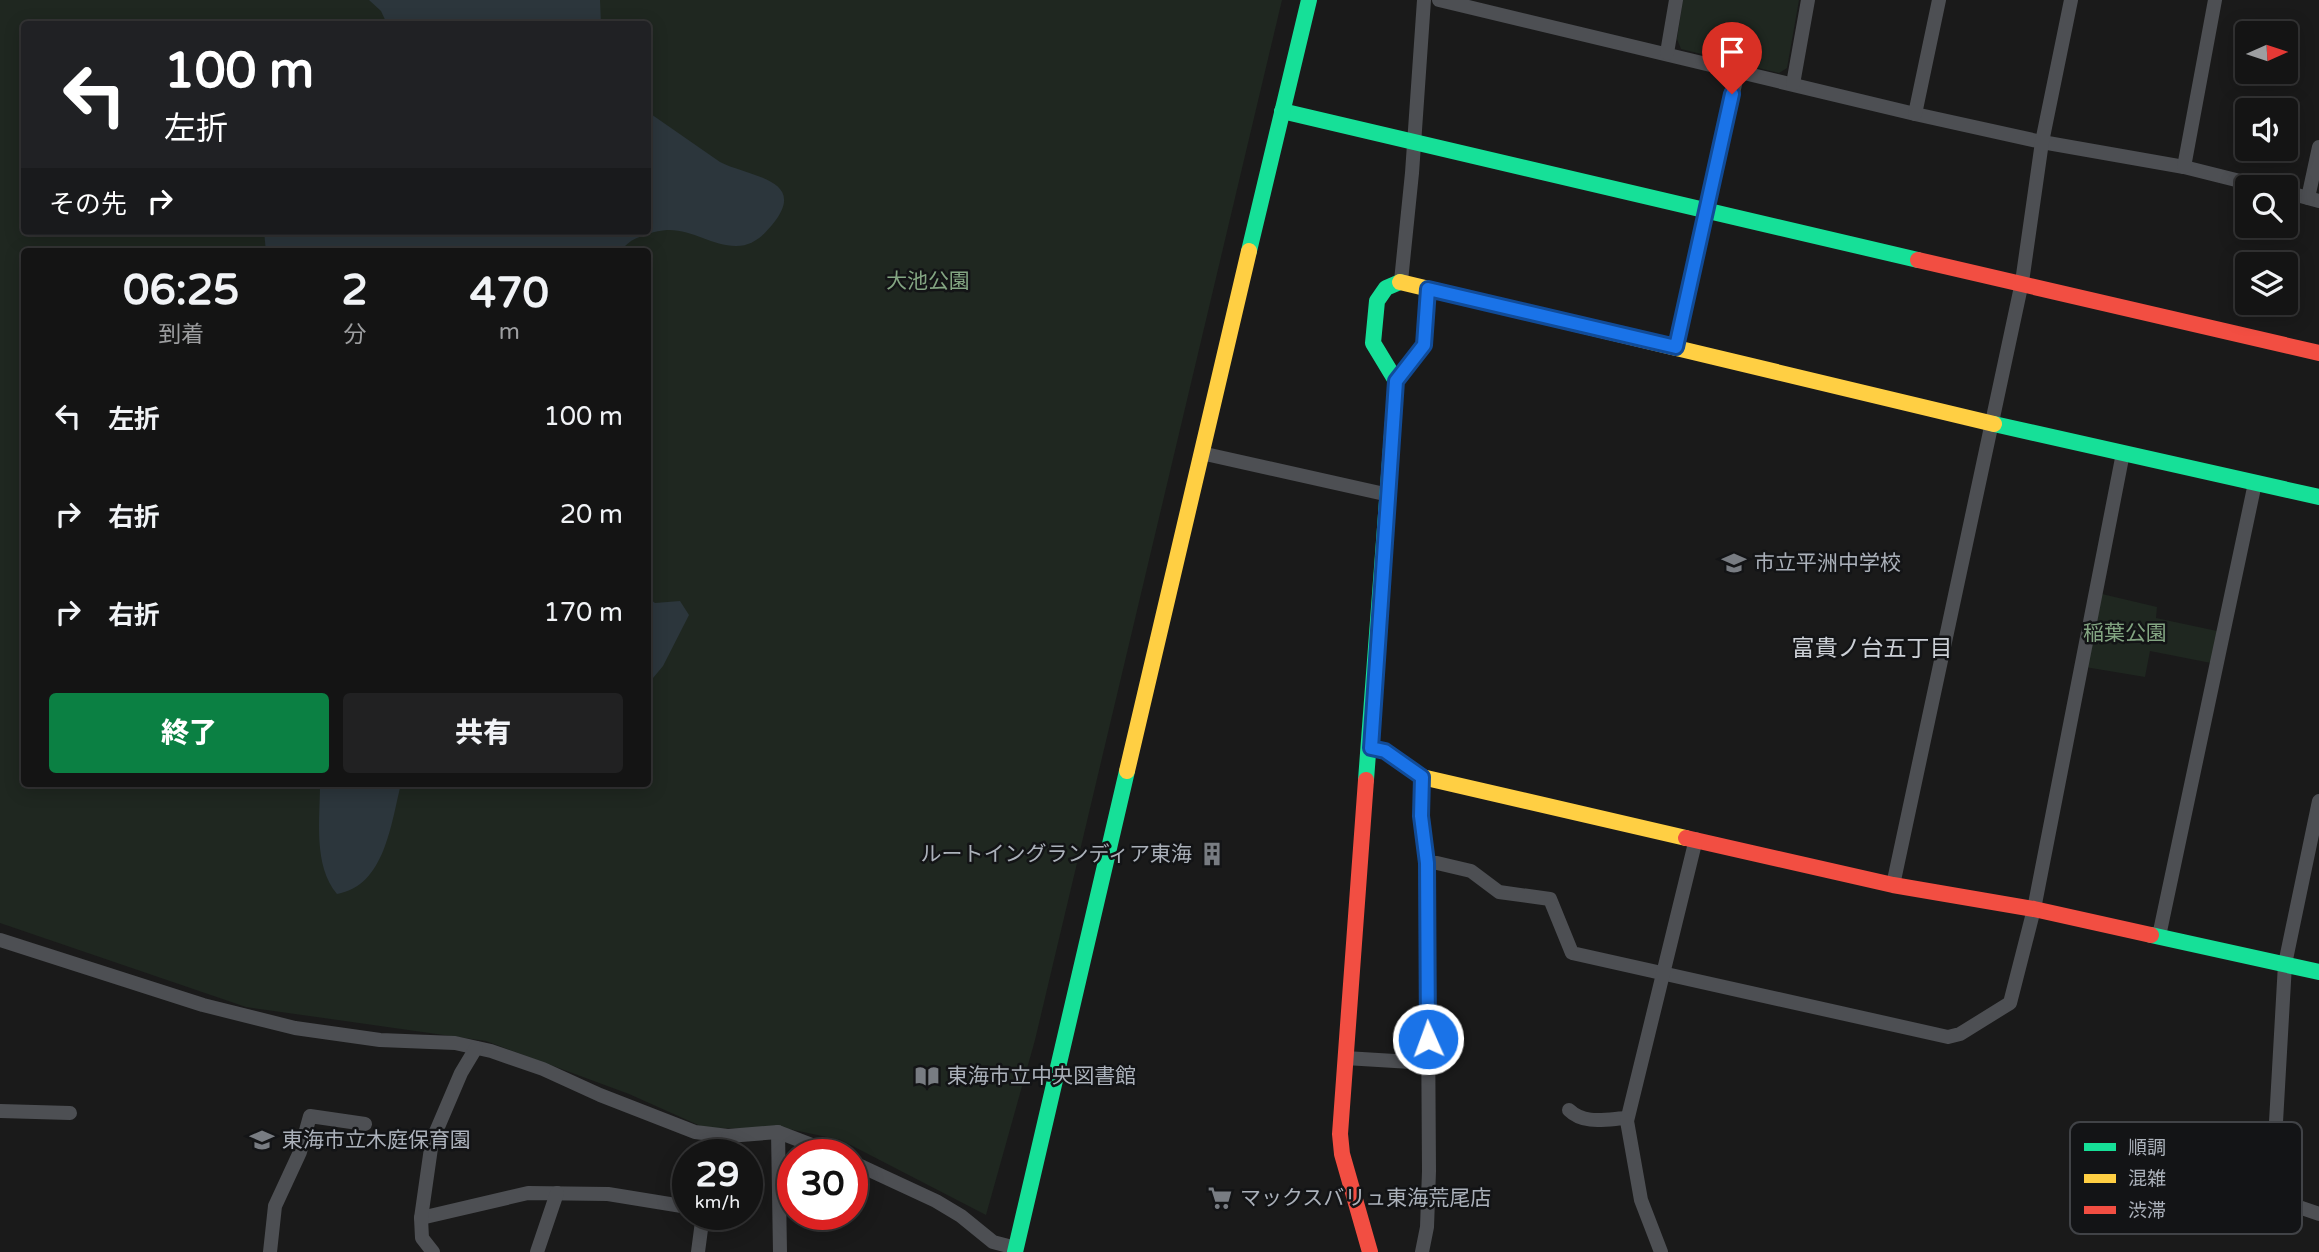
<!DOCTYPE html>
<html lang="ja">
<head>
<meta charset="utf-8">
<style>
	:root { --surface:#141414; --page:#212122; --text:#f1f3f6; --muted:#9d9ea0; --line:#333334; --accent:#0b8043 }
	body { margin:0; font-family:"Varela Round","Noto Sans JP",sans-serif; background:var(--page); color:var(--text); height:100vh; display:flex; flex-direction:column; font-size:26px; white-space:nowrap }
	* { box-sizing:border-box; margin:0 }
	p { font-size:23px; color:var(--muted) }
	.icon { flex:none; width:38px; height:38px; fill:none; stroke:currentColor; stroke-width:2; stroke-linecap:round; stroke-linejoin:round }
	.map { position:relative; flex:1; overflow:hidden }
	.panel { position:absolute; left:21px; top:248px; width:630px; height:539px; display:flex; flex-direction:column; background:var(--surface); border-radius:7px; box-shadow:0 4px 18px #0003,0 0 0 2px var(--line) }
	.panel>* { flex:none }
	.hud { position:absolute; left:21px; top:21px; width:630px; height:214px; border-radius:7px; box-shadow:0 4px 18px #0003,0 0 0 2px var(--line); background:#202124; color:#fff; overflow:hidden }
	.needle { width:46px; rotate:87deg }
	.fabs { position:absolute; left:2235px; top:21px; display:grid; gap:14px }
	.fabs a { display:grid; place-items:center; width:63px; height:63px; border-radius:7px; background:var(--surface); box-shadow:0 4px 18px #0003,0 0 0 2px var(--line); font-size:35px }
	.speed { position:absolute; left:672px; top:1139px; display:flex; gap:14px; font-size:35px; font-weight:700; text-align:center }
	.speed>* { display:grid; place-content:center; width:91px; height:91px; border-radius:50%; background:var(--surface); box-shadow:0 4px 18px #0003,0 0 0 2px var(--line); line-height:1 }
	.speed small { font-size:18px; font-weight:400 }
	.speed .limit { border:10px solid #d22; background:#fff; color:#111 }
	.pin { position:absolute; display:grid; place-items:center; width:60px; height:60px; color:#fff; margin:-72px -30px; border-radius:50% 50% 50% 0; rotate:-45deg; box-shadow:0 0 7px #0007 }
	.pin .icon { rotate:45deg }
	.me { position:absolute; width:77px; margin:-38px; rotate:358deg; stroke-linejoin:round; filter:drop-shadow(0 0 5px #0008) }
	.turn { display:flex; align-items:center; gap:24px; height:147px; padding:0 28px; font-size:32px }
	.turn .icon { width:91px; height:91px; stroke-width:2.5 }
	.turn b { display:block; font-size:49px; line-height:60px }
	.then { display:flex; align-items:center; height:66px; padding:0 28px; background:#0003; gap:14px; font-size:26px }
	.eta { display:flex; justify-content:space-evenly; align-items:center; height:119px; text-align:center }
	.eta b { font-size:42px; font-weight:800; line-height:49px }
	.action { display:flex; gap:14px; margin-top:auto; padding:14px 28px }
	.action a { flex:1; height:80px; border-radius:7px; background:var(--accent); color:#fff; font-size:28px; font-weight:800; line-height:80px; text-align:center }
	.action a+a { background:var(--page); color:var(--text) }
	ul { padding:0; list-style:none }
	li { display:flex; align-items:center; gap:21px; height:98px; padding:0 28px }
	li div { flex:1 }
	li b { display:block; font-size:26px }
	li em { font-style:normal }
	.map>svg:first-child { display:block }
</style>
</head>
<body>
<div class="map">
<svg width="2319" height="1252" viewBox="0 0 2319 1252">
	<rect width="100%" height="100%" fill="#1a1a1a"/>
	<g fill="#1f2720" fill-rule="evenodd">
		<path d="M0,0H1282L1035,1040L986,1215L841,1140L789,1129L705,1128L629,1094L486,1041L246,1007L0,923ZM24,24H648V231H24ZM24,252H648V784H24Z"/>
		<polygon points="1683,0 1799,0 1787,68 1779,73 1681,49 1677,39"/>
		<polygon points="2102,594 2157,607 2156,618 2217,631 2211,663 2150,651 2145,677 2085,667"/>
	</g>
	<g fill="#2c363c">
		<polygon points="369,0 600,0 601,24 387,24 381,11"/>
		<path d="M648,112L720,162C749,177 810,179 772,225C762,237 752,246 736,246C712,246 692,229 667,230C655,231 642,235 631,241C627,244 623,249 618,249C613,250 606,249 601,248L599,252H266L264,231H648Z"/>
		<polygon points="648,598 655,603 680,601 689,615 663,666 648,684"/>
		<path d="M320,784H401C391,823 385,886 337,894C313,865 320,820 320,784Z"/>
	</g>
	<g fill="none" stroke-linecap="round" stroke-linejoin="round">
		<g stroke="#4d4f53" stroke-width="14">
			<polyline points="1439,0 1915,114 2042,142 2184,167 2264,187"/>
			<polyline points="1667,53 1676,0"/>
			<polyline points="1793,84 1808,0"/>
			<polyline points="1915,114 1939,0"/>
			<polyline points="2184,167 2215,0"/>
			<polyline points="2286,192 2319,201"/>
			<polyline points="2308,198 2319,147"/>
			<polyline points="1401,281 1412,173 1424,0"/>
			<polyline points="1676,347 1738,71"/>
			<polyline points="1396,381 1424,345 1428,289"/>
			<polyline points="1201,453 1389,495"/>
			<polyline points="1422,777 1421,816 1427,863 1429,1171 1427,1227 1422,1252"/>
			<polyline points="2319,801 2285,964 2274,1157 2266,1189 2270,1197 2319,1214"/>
			<polyline points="1427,863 1437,863 1471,871 1499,892 1550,899 1572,953 1948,1037 1960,1034 2010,1003 2034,909 2123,453"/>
			<polyline points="1893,885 2022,282 2042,142 2071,0"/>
			<polyline points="2159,936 2255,483"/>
			<polyline points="0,940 203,1005 295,1028 380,1040 455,1043 491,1051 543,1069 600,1095 695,1132 728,1136 722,1155"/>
			<polyline points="1345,1058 1428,1063"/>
			<path d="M1569,1110C1584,1125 1607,1119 1627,1118"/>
			<polyline points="0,1111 70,1113"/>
			<polyline points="778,1132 780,1252"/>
			<polyline points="728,1136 778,1132 838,1155"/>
			<polyline points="852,1162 936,1201 961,1216 993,1242 1016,1248"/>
			<polyline points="421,1218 528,1193 608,1194 688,1207"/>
			<polyline points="270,1252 275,1206 300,1152 310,1116 365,1124"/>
			<polyline points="433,1252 422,1238 421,1218 432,1141 461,1073 476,1048"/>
			<polyline points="537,1252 557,1193"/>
			<polyline points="698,1252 703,1214"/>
			<polyline points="1661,1252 1641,1200 1627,1121 1696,839"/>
		</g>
		<g stroke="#16e098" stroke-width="16">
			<polyline points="1282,111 1918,260"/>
			<polyline points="1249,251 1309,0"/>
			<polyline points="1994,424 2319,497"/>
			<polyline points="1366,780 1396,381 1373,343 1377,301 1386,288 1400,282"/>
			<polyline points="2151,935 2319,972"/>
			<polyline points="1015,1252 1127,771"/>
		</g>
		<g stroke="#ffcf43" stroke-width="16">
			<polyline points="1400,282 1994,424"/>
			<polyline points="1371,748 1385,751 1422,777 1686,838"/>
			<polyline points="1127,771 1249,251"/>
		</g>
		<g stroke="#f24e42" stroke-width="16">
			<polyline points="1918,260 2319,353"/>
			<polyline points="1366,780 1340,1134 1342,1154 1370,1252"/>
			<polyline points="1686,838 1893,885 2034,909 2151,935"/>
		</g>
	</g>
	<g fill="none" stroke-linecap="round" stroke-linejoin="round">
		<g stroke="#114b97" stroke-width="18">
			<polyline id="route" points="1428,1039 1427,863 1421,816 1422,777 1385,751 1371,748 1396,381 1424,345 1428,289 1676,347 1732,94"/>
		</g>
		<use href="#route" stroke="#1a73e8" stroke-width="12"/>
	</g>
	<defs>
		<g id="school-bare" transform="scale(1.89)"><path d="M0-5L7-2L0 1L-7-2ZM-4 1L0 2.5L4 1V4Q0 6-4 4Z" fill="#787c82" stroke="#131416" stroke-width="2.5" paint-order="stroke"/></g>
		<g id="building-bare" transform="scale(1.89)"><path d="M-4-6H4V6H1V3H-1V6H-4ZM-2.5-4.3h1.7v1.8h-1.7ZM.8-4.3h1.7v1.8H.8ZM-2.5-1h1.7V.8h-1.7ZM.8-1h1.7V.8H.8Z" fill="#787c82" stroke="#131416" stroke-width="2.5" paint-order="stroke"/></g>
		<g id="library-bare" transform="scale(1.89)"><path d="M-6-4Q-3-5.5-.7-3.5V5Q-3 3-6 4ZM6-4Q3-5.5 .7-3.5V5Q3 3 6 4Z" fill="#787c82" stroke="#131416" stroke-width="2.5" paint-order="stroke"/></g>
		<g id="supermarket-bare" transform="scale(1.89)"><path d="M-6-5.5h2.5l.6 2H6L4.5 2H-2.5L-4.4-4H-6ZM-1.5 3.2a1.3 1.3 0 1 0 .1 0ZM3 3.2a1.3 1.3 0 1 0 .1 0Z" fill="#787c82" stroke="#131416" stroke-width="2.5" paint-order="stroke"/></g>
	</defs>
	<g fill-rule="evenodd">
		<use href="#school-bare" x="1734" y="563"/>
		<use href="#building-bare" x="1212" y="854"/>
		<use href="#library-bare" x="927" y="1076"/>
		<use href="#school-bare" x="262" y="1140"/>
		<use href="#supermarket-bare" x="1220" y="1198"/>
	</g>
	<g text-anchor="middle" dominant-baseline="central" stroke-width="5" stroke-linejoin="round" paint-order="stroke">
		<g font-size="21" fill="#83a582" stroke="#131416">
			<text x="928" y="281">大池公園</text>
			<text x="2125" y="633">稲葉公園</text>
		</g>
		<g font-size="21" fill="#abb1ba" stroke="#131416" text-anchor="start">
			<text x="1754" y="563">市立平洲中学校</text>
			<text x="1192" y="854" text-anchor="end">ルートイングランディア東海</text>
			<text x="947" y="1076">東海市立中央図書館</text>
			<text x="282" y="1140">東海市立木庭保育園</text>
			<text x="1240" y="1198">マックスバリュ東海荒尾店</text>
		</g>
		<g font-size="23" fill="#ccd0d6" stroke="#131416">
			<text x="1872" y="649">富貴ノ台五丁目</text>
		</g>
	</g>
	<rect x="2070" y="1122" width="232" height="112" rx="10" fill="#131416" stroke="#414347" stroke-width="2"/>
	<rect x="2084" y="1143" width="32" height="8" fill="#16e098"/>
	<rect x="2084" y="1174" width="32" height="9" fill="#ffcf43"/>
	<rect x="2084" y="1206" width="32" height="8" fill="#f24e42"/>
	<g font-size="19" fill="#abb1ba">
		<text x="2128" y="1154">順調</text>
		<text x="2128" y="1185">混雑</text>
		<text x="2128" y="1217">渋滞</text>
	</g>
</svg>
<div class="fabs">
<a><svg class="needle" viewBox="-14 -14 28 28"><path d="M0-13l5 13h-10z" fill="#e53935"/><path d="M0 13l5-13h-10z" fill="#9d9ea0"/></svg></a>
<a><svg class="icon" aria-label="sound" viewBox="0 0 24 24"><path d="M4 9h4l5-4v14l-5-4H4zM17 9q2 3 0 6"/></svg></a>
<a><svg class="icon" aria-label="search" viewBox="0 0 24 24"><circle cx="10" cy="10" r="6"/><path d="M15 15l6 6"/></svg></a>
<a><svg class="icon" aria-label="layers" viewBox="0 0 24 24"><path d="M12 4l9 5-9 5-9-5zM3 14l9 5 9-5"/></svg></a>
</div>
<div class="speed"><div>29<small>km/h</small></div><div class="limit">30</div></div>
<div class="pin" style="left:1732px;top:94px;background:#d93025"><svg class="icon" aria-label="arrive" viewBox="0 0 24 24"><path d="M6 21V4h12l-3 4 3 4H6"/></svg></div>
<svg class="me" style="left:1428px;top:1039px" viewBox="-20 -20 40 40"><circle r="17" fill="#1a73e8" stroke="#fff" stroke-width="3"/><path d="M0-11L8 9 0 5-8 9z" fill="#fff"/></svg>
<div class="hud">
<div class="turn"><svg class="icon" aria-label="left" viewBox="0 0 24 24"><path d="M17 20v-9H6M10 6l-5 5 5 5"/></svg><div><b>100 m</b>左折</div></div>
<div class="then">その先<svg class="icon" aria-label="right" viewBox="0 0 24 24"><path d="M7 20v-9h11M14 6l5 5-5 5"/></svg></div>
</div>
<section class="panel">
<div class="eta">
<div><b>06:25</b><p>到着</p></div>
<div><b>2</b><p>分</p></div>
<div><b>470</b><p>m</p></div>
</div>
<ul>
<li><svg class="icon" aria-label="left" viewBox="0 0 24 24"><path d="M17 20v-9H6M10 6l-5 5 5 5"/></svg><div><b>左折</b></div><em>100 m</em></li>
<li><svg class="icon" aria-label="right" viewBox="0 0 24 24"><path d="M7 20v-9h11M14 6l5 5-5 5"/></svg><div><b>右折</b></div><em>20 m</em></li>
<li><svg class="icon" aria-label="right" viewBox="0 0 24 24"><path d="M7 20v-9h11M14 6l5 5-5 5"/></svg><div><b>右折</b></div><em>170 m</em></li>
</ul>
<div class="action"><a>終了</a><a>共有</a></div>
</section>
</div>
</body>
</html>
